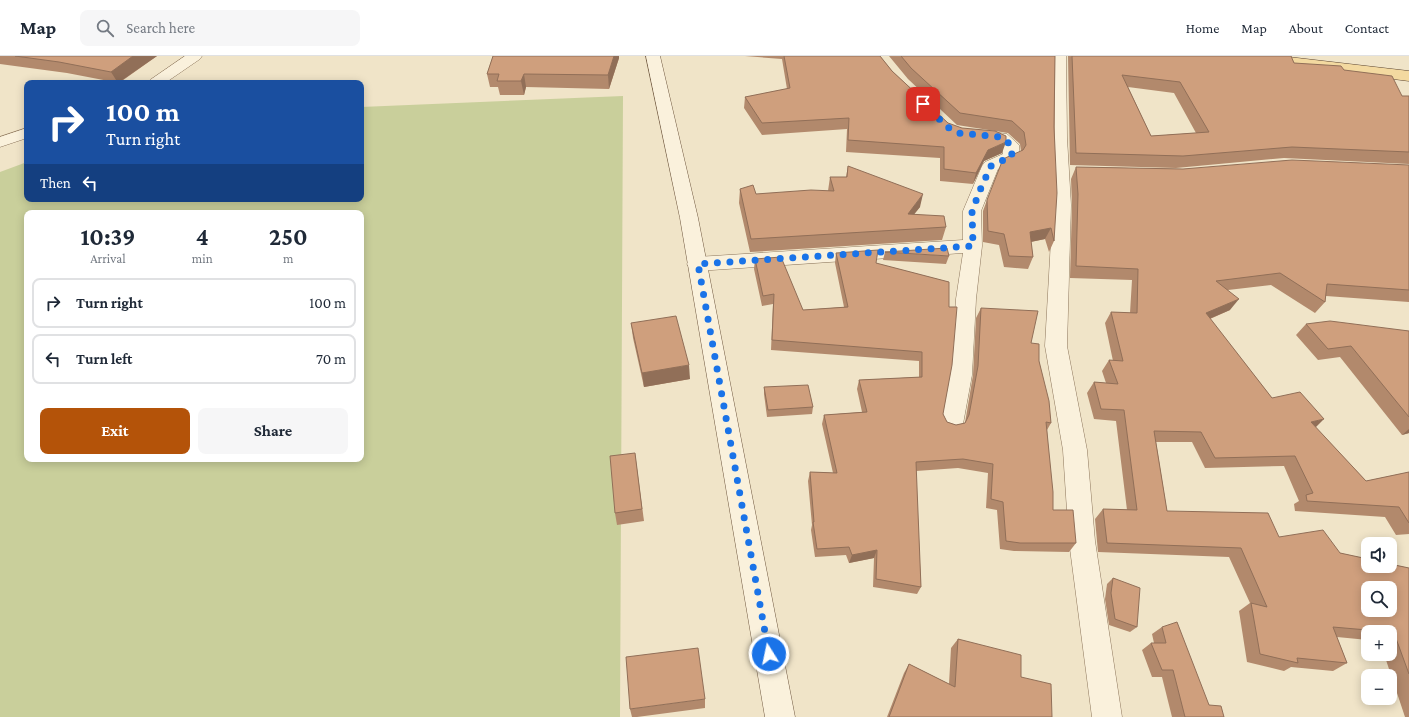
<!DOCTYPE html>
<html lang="en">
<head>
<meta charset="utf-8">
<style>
	:root { --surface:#fff; --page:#f6f6f7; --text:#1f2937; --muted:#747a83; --line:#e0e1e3; --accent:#b45309 }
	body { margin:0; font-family:"Crimson Pro",serif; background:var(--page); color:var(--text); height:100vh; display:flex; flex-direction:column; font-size:15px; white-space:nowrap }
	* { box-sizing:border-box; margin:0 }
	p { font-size:13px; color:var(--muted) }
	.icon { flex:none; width:22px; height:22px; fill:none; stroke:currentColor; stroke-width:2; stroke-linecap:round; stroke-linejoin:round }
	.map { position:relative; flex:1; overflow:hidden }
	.side { position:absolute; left:24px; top:154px; width:340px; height:252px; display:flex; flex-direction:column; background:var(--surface); border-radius:8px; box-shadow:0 2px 10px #0003 }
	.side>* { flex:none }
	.banner { position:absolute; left:24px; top:24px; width:340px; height:122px; border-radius:8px; box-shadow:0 2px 10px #0003; background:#1a4fa0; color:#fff; overflow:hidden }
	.controls { position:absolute; left:1361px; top:481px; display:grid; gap:8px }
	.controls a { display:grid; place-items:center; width:36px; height:36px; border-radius:8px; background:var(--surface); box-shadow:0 2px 10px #0003; font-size:20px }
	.pin { position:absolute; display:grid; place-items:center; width:34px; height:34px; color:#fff; margin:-17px; border-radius:8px; box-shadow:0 2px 6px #0006 }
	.me { position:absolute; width:44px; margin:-22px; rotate:350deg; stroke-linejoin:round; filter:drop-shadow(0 0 3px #0008) }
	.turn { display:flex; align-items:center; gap:14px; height:84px; padding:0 16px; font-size:18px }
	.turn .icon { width:52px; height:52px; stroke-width:2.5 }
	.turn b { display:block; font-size:28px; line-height:34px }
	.then { display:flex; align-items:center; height:38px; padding:0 16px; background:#0003; gap:8px; font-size:15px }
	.eta { display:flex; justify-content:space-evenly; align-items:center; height:68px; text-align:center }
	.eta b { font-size:24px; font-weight:700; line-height:28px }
	.cta { display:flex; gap:8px; margin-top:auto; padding:8px 16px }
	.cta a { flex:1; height:46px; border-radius:8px; background:var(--accent); color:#fff; font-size:16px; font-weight:700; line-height:46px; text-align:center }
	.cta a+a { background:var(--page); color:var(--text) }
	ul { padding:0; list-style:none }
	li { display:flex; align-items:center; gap:12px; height:50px; margin:0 8px 6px; padding:0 8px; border:2px solid var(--line); border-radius:8px }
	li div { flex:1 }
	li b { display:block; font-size:15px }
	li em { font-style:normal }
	header { display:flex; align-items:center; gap:24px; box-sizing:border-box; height:56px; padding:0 20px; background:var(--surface); border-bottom:1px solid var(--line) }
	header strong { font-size:19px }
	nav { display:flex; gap:22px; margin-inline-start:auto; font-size:14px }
	.search { width:280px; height:36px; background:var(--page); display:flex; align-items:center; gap:10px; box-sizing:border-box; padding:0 14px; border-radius:8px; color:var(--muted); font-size:15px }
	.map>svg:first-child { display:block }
</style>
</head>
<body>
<header>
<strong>Map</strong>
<div class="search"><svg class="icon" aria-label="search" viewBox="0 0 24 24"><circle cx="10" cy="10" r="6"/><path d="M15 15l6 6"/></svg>Search here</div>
<nav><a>Home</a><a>Map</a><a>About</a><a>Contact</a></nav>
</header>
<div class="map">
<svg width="1409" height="661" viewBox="0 0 1409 661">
	<rect width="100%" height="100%" fill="#f0e4c8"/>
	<path fill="#c9cf9b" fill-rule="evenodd" d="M623,40L620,661H0V116L27,106V143H361V51ZM27,157H361V403H27Z"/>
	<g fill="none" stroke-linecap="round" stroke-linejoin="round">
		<g stroke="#8d765c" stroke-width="1">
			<g id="street">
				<polygon points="185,0 202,0 200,3 165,27 147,27 150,24"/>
				<polygon points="1052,0 1066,0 1067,82 1071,149 1067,290 1087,394 1095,485 1122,661 1092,661 1069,485 1063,394 1045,290 1053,149 1051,82"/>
				<polygon points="27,72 27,82 0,91 0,81"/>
				<polygon points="977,74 1007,78 1019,89 1020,100 1018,104 998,113 981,155 982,190 976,243 972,319 963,368 960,375 952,377 944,375 941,368 950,319 956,243 963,197 697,215 690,213 687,208 690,203 697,201 963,184 963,155 982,110 985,106 1003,98 1003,91 997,86 971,82 969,79 971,76"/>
			</g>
		</g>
		<g stroke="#6f573f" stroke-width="1">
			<polygon id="secondary" points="646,0 660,0 698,162 795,661 765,661 680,162"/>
		</g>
		<g stroke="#5b4430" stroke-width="1">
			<polygon id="primary" points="1236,0 1280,0 1409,15 1409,25 1243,4 1238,3"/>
		</g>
		<use href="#street" fill="#faf1dc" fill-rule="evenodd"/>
		<use href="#secondary" fill="#faf1dc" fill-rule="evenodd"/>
		<use href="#primary" fill="#f3d9a0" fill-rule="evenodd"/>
	</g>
	<g fill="#b2896c" fill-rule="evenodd">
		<polygon points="0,0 157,0 119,27 67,17 0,8"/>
		<polygon points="493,0 619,0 619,2 609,33 526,31 524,39 500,39 498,31 490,31 487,18"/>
		<polygon points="745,0 880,0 892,15 948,67 1002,97 984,105 973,128 940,125 940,102 846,96 847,73 762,79 744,52 745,41 787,33 782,3"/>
		<polygon points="889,0 1055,0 1054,185 1049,196 1045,183 1031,186 1033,201 1028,213 1004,211 999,189 983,186 983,155 987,144 1021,95 1020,88 1008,77 957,69 908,23"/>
		<path d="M1068,0H1291L1294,7L1344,14L1402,40H1409V108L1284,102L1176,112L1070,109ZM1128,31L1174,37L1196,77L1151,80Z"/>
		<polygon points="1409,109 1409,246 1326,240 1325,246 1315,257 1271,229 1228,234 1230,254 1210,263 1272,342 1315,371 1366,425 1409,416 1409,478 1396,479 1385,461 1295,455 1294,448 1299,445 1284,410 1205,412 1192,386 1156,386 1167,455 1279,481 1340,497 1409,512 1409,661 1405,661 1384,598 1390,598 1390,576 1368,576 1368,584 1337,581 1347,607 1333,615 1291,611 1284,615 1247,606 1239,555 1250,547 1229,501 1098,496 1095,463 1103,453 1127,454 1116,365 1094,363 1087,337 1094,326 1106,327 1102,315 1109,304 1113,305 1105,267 1111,256 1130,257 1132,224 1070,222 1072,149 1071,123 1076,111 1183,113"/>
		<polygon points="848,110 920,151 914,158 946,171 942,184 750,196 739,147 740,133 756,138 828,135 830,121 846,121"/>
		<polygon points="885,196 949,200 946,208 883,204"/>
		<polygon points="836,197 949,226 943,358 947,366 956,369 965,367 973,319 976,262 981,252 1031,287 1039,305 1051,367 1047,374 1053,454 1076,487 1069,496 1014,495 1000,493 997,454 986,452 988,417 958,412 916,415 921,531 917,538 873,531 874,502 849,507 846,499 815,501 811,474 812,469 808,425 810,416 833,417 822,368 824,359 862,356 857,333 859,324 919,321 919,305 771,294 773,248 762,250 754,213 755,203 803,254 844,251 835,207"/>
		<polygon points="631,267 690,323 644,331 633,282"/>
		<polygon points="1306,268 1409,275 1409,377 1402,379 1340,301 1318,304 1296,279"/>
		<polygon points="764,331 813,351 812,358 767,361 764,338"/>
		<polygon points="635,397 644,465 617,469 615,457"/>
		<polygon points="1113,522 1137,571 1130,576 1109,569 1105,543 1107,528"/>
		<polygon points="1162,571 1209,649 1224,661 1172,661 1162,621 1152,621 1142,594 1151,587 1154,587 1152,578"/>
		<polygon points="958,583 1021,621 1052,661 887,661 904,617 909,608 949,628 951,592"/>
		<polygon points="705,643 705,652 637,661 632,661 630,653"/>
	</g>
	<g fill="#916f58">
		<polygon points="133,0 157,0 118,27 111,16"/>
		<polygon points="614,0 619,0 619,2 609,33 608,19"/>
		<polygon points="524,18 526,31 524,39 521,25"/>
		<polygon points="1006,86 1002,97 984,105 973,128 976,117 988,94"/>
		<polygon points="923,138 920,151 904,171 908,158"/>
		<polygon points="1051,172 1045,183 1025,187 1030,176"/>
		<polygon points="1239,243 1230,254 1197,268 1206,257"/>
		<polygon points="689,309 690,323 644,331 642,317"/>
		<polygon points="1324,363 1313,374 1311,366"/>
		<polygon points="1409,373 1409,377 1402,379"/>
		<polygon points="877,494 874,502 849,507 852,499"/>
	</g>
	<g fill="#cf9f7d" stroke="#916f58" fill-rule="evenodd">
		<polygon points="15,0 133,0 111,16 59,6"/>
		<polygon points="493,0 614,0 608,19 524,18 521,25 497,25 499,18 487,18"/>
		<polygon points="784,0 880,0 892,15 948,67 962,72 995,75 1006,80 1006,86 988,94 976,117 944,113 944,91 848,84 849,62 762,67 745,41 790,32"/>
		<polygon points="901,0 1055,0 1054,71 1057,137 1054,185 1051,172 1030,176 1033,201 1009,200 1004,178 988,175 987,144 1003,103 1023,94 1026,89 1024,76 1012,65 960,57 911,12"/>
		<path d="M1072,0H1291L1294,7L1341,10L1344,14L1392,20L1402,40H1409V96L1292,91L1183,100L1076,97ZM1122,19L1180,26L1209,76L1151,80Z"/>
		<path d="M1292,104L1409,109V234L1327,228L1325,246L1280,217L1216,225L1239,243L1206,257L1272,342L1300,336L1324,363L1311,366L1366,425L1409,416V467L1399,451L1307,445L1306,439L1313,437L1295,400L1215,402L1201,376L1154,375L1167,455L1268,457L1279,481L1323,474L1340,497L1368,503V510H1390V508L1409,512V618L1394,577L1390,576L1333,571L1347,607L1297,602L1298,607L1260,598L1251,547L1267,551L1241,492L1107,487L1103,453L1137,454L1124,354L1101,353L1094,326L1118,328L1109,304L1123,305L1111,256L1137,257L1138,213L1076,210L1078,138L1076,111L1183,113ZM1368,532H1390V554H1368Z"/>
		<polygon points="848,110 923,138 908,158 944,160 946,171 751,183 740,133 753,129 756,138 811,134 834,135 830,121 847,121"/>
		<polygon points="947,192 949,200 885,196"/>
		<polygon points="878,194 876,207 949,226 949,251 957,251 952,309 943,358 947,366 956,369 965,367 969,359 978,310 981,252 1038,255 1031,287 1039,288 1039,305 1049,345 1051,367 1046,366 1053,436 1053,454 1073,454 1076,487 1020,487 1006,485 1003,446 991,443 993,408 963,403 916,406 921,531 876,523 877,494 852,499 849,491 817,493 813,466 814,466 810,416 837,417 824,359 867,356 859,324 922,321 922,296 772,284 774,238 763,240 755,203 781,201 803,254 848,251 836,197"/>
		<polygon points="676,260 689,309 642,317 631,267"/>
		<polygon points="1330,265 1409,275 1409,361 1351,290 1328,293 1306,268"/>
		<polygon points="808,329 813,351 768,354 764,331"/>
		<polygon points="635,397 642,453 615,457 610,400"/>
		<polygon points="1113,522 1140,532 1137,571 1115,563 1111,537"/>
		<polygon points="1177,566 1209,649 1221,650 1224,661 1185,661 1173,614 1162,614 1151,587 1166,587 1162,571"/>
		<polygon points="958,583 1021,599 1021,621 1051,628 1052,661 889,661 909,608 955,631"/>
		<polygon points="698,592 705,643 630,653 626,601"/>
	</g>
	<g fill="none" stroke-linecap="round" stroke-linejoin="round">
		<polyline stroke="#1a73e8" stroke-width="7" stroke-dasharray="0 12.6" points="769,598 698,208 973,190 972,155 981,132 991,110 1012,100 1011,89 1001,81 958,77 950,73 923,48"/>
	</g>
</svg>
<div class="controls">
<a><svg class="icon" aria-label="sound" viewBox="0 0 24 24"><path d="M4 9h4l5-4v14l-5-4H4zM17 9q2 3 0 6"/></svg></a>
<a><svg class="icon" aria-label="search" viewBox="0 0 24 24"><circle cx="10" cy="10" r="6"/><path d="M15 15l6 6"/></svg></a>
<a>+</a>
<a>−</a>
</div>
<div class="pin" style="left:923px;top:48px;background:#d93025"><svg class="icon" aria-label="arrive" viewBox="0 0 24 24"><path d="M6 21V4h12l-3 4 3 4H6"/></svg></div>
<svg class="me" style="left:769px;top:598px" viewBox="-20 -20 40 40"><circle r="17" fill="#1a73e8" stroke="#fff" stroke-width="3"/><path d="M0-11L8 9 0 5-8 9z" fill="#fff"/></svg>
<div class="banner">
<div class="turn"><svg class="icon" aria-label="right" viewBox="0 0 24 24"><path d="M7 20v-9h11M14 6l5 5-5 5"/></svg><div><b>100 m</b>Turn right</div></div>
<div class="then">Then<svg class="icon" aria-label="left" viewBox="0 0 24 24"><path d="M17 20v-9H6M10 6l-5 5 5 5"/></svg></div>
</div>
<section class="side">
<div class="eta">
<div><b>10:39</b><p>Arrival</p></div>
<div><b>4</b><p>min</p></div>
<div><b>250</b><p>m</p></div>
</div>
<ul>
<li><svg class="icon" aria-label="right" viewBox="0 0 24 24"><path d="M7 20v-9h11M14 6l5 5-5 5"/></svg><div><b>Turn right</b></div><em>100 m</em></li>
<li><svg class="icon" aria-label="left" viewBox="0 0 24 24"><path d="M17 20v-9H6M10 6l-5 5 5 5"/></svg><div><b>Turn left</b></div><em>70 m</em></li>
</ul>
<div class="cta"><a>Exit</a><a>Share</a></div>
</section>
</div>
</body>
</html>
